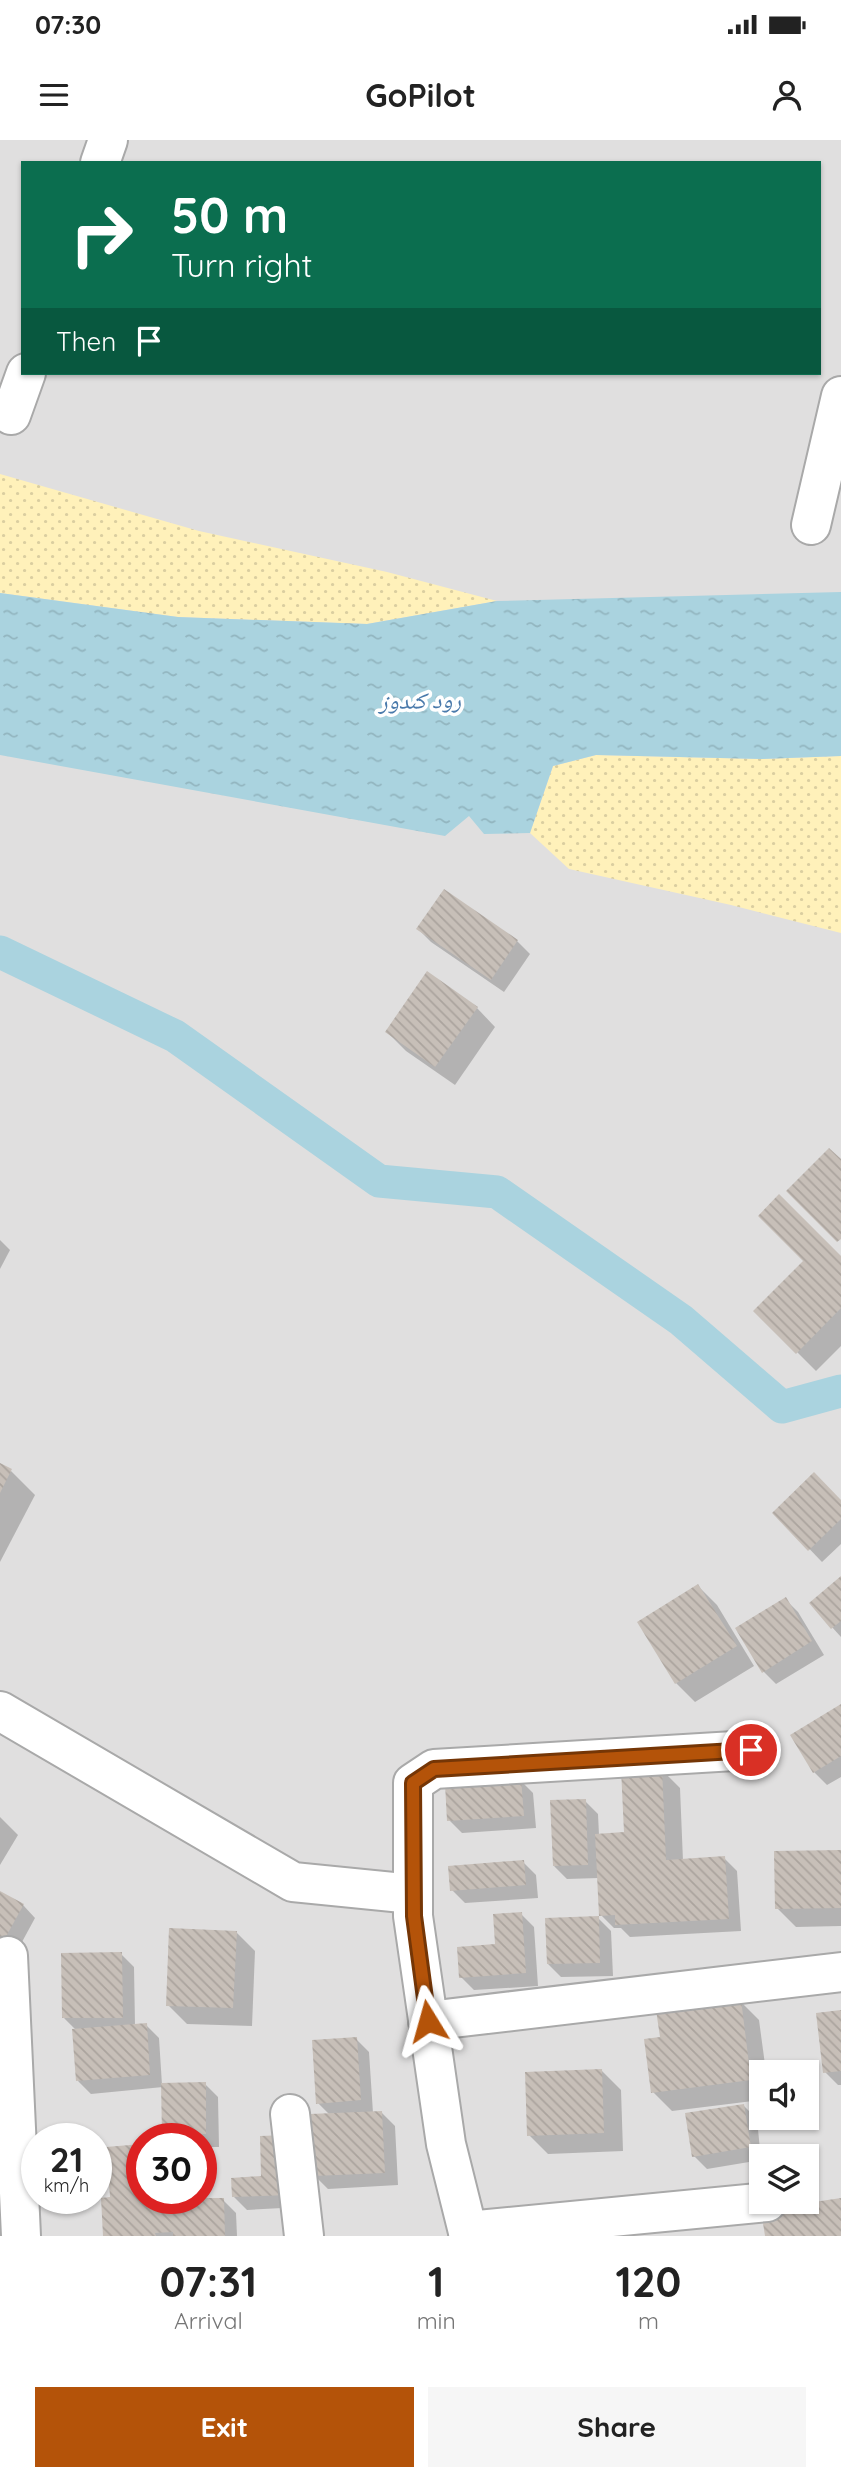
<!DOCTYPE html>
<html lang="en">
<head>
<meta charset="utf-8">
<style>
	:root { --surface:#fff; --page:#f6f6f6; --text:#222; --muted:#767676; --accent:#b45309 }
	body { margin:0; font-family:Quicksand,"Noto Naskh Arabic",sans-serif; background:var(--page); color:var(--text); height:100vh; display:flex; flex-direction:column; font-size:26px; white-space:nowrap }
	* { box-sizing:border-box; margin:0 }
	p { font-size:23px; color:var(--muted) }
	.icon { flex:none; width:38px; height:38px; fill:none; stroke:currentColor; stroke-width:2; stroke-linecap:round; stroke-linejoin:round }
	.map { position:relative; height:2096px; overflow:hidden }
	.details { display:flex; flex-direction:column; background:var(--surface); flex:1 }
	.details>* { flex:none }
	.top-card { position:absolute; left:21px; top:21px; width:800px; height:214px; border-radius:0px; box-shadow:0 2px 5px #0004; background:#0b6e4f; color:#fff; overflow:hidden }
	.buttons { position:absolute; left:749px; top:1920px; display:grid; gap:14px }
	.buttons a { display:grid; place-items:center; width:70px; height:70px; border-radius:0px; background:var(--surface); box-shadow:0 2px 5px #0004; font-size:35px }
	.speed { position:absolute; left:21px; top:1983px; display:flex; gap:14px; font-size:35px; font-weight:700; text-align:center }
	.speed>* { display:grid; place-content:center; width:91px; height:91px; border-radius:50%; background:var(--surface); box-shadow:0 2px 5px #0004; line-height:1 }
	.speed small { font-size:18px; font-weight:400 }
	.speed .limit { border:10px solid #d22; background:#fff; color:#111 }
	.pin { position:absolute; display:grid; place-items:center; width:60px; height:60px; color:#fff; margin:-30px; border:4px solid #fff; border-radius:50%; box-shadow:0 2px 7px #0007 }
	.me { position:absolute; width:77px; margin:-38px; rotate:352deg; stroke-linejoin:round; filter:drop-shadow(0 0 5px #0008) }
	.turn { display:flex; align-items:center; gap:24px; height:147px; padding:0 35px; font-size:32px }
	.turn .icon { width:91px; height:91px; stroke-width:2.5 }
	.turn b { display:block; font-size:49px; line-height:60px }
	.then { display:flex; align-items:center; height:66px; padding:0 35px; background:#0003; gap:14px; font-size:26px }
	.eta { display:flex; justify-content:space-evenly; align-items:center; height:119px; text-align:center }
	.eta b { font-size:42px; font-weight:700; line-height:49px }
	.primary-button { display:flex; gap:14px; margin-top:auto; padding:14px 35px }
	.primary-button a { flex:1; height:80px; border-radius:0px; background:var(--accent); color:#fff; font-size:28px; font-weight:700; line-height:80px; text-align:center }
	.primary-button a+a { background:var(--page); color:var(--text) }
	.status { display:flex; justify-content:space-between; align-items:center; height:49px; padding:0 35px; background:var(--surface); direction:ltr }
	.status svg { height:19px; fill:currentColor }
	header { display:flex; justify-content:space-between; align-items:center; height:91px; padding:0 35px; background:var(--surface); font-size:32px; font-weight:700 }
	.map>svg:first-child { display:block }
</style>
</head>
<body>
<div class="status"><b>07:30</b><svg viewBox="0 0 49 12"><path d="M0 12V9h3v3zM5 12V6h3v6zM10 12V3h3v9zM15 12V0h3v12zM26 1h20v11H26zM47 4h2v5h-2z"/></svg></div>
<header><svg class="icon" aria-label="menu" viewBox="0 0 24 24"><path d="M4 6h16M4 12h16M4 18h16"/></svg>GoPilot<svg class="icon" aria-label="person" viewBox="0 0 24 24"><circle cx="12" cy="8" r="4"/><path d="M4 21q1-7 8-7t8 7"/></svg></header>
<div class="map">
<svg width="841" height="2096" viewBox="0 0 841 2096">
	<defs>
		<pattern id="sand-dots" width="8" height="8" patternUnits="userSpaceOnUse" patternTransform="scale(1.75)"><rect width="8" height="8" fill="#fff1ba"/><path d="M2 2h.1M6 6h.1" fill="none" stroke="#dacea0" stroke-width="1.8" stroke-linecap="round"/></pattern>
		<pattern id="water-ripples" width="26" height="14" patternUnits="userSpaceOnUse" patternTransform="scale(1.75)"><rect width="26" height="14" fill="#aad3df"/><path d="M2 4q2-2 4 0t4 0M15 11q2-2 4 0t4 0" fill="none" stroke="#92b5bf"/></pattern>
		<pattern id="building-back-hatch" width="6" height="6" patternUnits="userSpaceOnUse" patternTransform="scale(1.75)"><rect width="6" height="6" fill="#c7bfb8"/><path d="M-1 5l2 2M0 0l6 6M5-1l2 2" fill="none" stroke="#aba49e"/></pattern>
	</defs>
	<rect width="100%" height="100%" fill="#f2efe9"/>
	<path fill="#e0dfdf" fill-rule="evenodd" d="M0,0H841V2096H0ZM23,23H819V233H23ZM761,1932H807V1978H761ZM37,1998H96V2058H37ZM142,1998H201V2058H142ZM761,2016H807V2062H761Z"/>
	<g fill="url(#sand-dots)">
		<polygon points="0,334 199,391 387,432 497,461 367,484 178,477 0,453"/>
		<polygon points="596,615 761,619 841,616 841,793 731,765 569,729 530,693 553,626"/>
	</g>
	<polygon fill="url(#water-ripples)" points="841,452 841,616 761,619 596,615 553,626 530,693 484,694 469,676 445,696 0,615 0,453 178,477 367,484 497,461"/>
	<g fill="#0003">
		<polygon points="418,789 517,801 530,814 504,852 431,802"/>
		<polygon points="477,868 495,887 455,945 406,911 387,892"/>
		<polygon points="0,1100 10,1110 0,1129"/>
		<polygon points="841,1119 841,1206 816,1231 756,1171 805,1121"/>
		<polygon points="0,1325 11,1331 35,1355 0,1422"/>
		<polygon points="841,1362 841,1404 822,1422 775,1373"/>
		<polygon points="841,1438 841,1497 811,1464"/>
		<polygon points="698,1446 717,1465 754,1526 695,1562 676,1543"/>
		<polygon points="785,1459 798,1472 824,1515 776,1544 763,1531"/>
		<polygon points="841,1566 841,1637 827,1645 814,1632"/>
		<polygon points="661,1629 680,1648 683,1721 724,1718 737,1731 741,1791 630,1797 621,1788 614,1788 601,1775 599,1738 567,1739 554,1726 585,1661 598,1674 599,1695 625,1694"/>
		<polygon points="520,1640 533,1653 536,1688 462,1693 449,1680"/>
		<polygon points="0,1677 18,1695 0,1725"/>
		<polygon points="841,1712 841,1786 796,1787 777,1768"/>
		<polygon points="523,1722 536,1735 538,1758 465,1763 452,1750"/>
		<polygon points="0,1753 23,1765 35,1778 16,1813 0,1804"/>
		<polygon points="521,1774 534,1787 538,1846 474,1850 461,1837 497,1805"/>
		<polygon points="598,1778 611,1791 613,1836 561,1837 548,1824"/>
		<polygon points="236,1792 255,1811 252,1886 187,1884 168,1865"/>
		<polygon points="121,1814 134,1827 135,1886 146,1885 159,1898 162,1945 205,1944 218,1957 219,2007 201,2007 201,1998 168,1998 164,1995 163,1947 91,1954 78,1941 77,1891 64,1878"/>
		<polygon points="740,1861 759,1880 766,1932 761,1932 761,1960 672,1971 653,1952"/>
		<polygon points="841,1872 841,1945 838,1945 825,1932"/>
		<polygon points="356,1899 369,1912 373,1973 382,1973 395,1986 398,2045 328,2049 315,2036 330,1975 318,1963"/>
		<polygon points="602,1931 621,1950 623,2011 548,2014 529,1995"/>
		<polygon points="744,1966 757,1979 761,2020 707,2029 694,2016"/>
		<polygon points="263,2038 301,2067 247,2070 234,2057"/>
		<polygon points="84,2058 84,2071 55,2072 42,2058"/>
		<polygon points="142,2058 223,2060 236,2073 237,2096 105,2096"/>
	</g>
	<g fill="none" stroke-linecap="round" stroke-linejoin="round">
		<polyline stroke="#aad3df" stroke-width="33" points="0,812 175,896 379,1041 497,1052 681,1180 782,1267 841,1251"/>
	</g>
	<g fill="url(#building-back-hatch)">
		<polygon points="444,749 518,800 491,840 416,789"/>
		<polygon points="427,831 478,867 435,927 385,892"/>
		<polygon points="829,1008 841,1019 841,1099 837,1102 786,1051"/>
		<polygon points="779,1054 841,1116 841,1168 796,1214 753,1171 803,1121 758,1076"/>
		<polygon points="0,1323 12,1329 0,1353"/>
		<polygon points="814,1332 841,1360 841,1379 808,1411 772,1373"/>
		<polygon points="841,1436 841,1481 831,1489 809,1463"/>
		<polygon points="698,1444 737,1506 675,1544 637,1482"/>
		<polygon points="786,1457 812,1501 762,1533 735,1488"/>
		<polygon points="841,1564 841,1616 813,1633 790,1595"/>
		<polygon points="662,1627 666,1720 725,1716 729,1779 615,1785 615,1775 599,1776 595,1694 624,1692 621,1629"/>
		<polygon points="521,1638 524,1676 447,1681 445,1644"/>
		<polygon points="586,1659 588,1725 553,1726 550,1660"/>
		<polygon points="841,1710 841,1768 775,1769 774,1711"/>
		<polygon points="524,1720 526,1745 450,1751 448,1726"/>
		<polygon points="0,1751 24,1764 3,1802 0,1800"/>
		<polygon points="522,1772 526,1833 459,1838 457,1807 495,1804 493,1774"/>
		<polygon points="599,1776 600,1823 547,1824 545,1778"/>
		<polygon points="169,1788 237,1791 233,1868 166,1866"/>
		<polygon points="122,1812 123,1878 62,1878 61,1813"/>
		<polygon points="741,1859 751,1940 651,1953 644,1899 660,1897 656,1870"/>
		<polygon points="841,1870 841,1931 823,1933 816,1873"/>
		<polygon points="147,1883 150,1935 76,1941 72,1889"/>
		<polygon points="357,1897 361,1960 316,1964 312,1900"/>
		<polygon points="602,1929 604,1993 527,1996 525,1932"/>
		<polygon points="206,1942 206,1994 162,1995 161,1943"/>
		<polygon points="744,1964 751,2007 692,2017 685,1973"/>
		<polygon points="382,1971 385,2033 313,2036 310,1974"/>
		<polygon points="286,1995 289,2055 232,2057 231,2038 261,2036 260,1996"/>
		<polygon points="142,2004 142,2058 224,2058 225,2096 173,2096 173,2092 155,2093 156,2096 103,2096 101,2058 110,2057 106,2007"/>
		<polygon points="841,2058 841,2096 765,2096 761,2070"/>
	</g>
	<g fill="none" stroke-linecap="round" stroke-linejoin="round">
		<g stroke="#a9a9a9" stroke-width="42">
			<g id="street">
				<polyline points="100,23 108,0"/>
				<polyline points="11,275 26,233"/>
				<polyline points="811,385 841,256"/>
				<polyline points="0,1571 293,1742 413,1754"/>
				<polyline points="8,1816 21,2096"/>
				<polyline points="428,1881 841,1832"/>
				<polyline points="290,1974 304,2096"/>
				<polyline points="468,2091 767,2062"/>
				<polyline points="469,2096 446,2004 413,1776 413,1643 434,1629 751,1610"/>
			</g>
		</g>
		<use href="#street" stroke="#fff" stroke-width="38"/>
	</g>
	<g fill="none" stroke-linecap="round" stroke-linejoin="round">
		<g stroke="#753606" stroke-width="18">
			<polyline id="route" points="428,1881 414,1776 413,1643 434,1629 751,1610"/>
		</g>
		<use href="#route" stroke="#b45309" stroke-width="12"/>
	</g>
	<g text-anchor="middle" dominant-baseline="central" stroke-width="7" stroke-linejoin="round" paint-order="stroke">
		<g font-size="23" font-style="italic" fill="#4a7aab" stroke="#fff">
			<text transform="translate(420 560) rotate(-1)">رود کندوز</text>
		</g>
	</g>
</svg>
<div class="buttons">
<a><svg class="icon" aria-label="sound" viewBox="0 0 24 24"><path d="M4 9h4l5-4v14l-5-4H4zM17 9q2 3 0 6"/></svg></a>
<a><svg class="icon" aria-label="layers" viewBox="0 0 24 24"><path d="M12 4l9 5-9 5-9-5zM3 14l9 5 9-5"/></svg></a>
</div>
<div class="speed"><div>21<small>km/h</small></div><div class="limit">30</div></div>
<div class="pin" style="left:751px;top:1610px;background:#d93025"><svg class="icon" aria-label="arrive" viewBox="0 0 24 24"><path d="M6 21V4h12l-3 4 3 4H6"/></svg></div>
<svg class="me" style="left:428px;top:1881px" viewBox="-20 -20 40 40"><path d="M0-17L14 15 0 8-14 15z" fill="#b45309" stroke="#fff" stroke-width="4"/></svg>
<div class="top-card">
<div class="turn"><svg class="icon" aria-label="right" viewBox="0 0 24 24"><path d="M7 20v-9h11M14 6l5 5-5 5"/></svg><div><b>50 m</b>Turn right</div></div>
<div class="then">Then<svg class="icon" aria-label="arrive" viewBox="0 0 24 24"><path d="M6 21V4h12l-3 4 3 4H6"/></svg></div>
</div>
</div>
<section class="details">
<div class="eta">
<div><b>07:31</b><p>Arrival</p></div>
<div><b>1</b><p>min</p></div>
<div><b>120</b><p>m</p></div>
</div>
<div class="primary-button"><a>Exit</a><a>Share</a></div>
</section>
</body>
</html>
